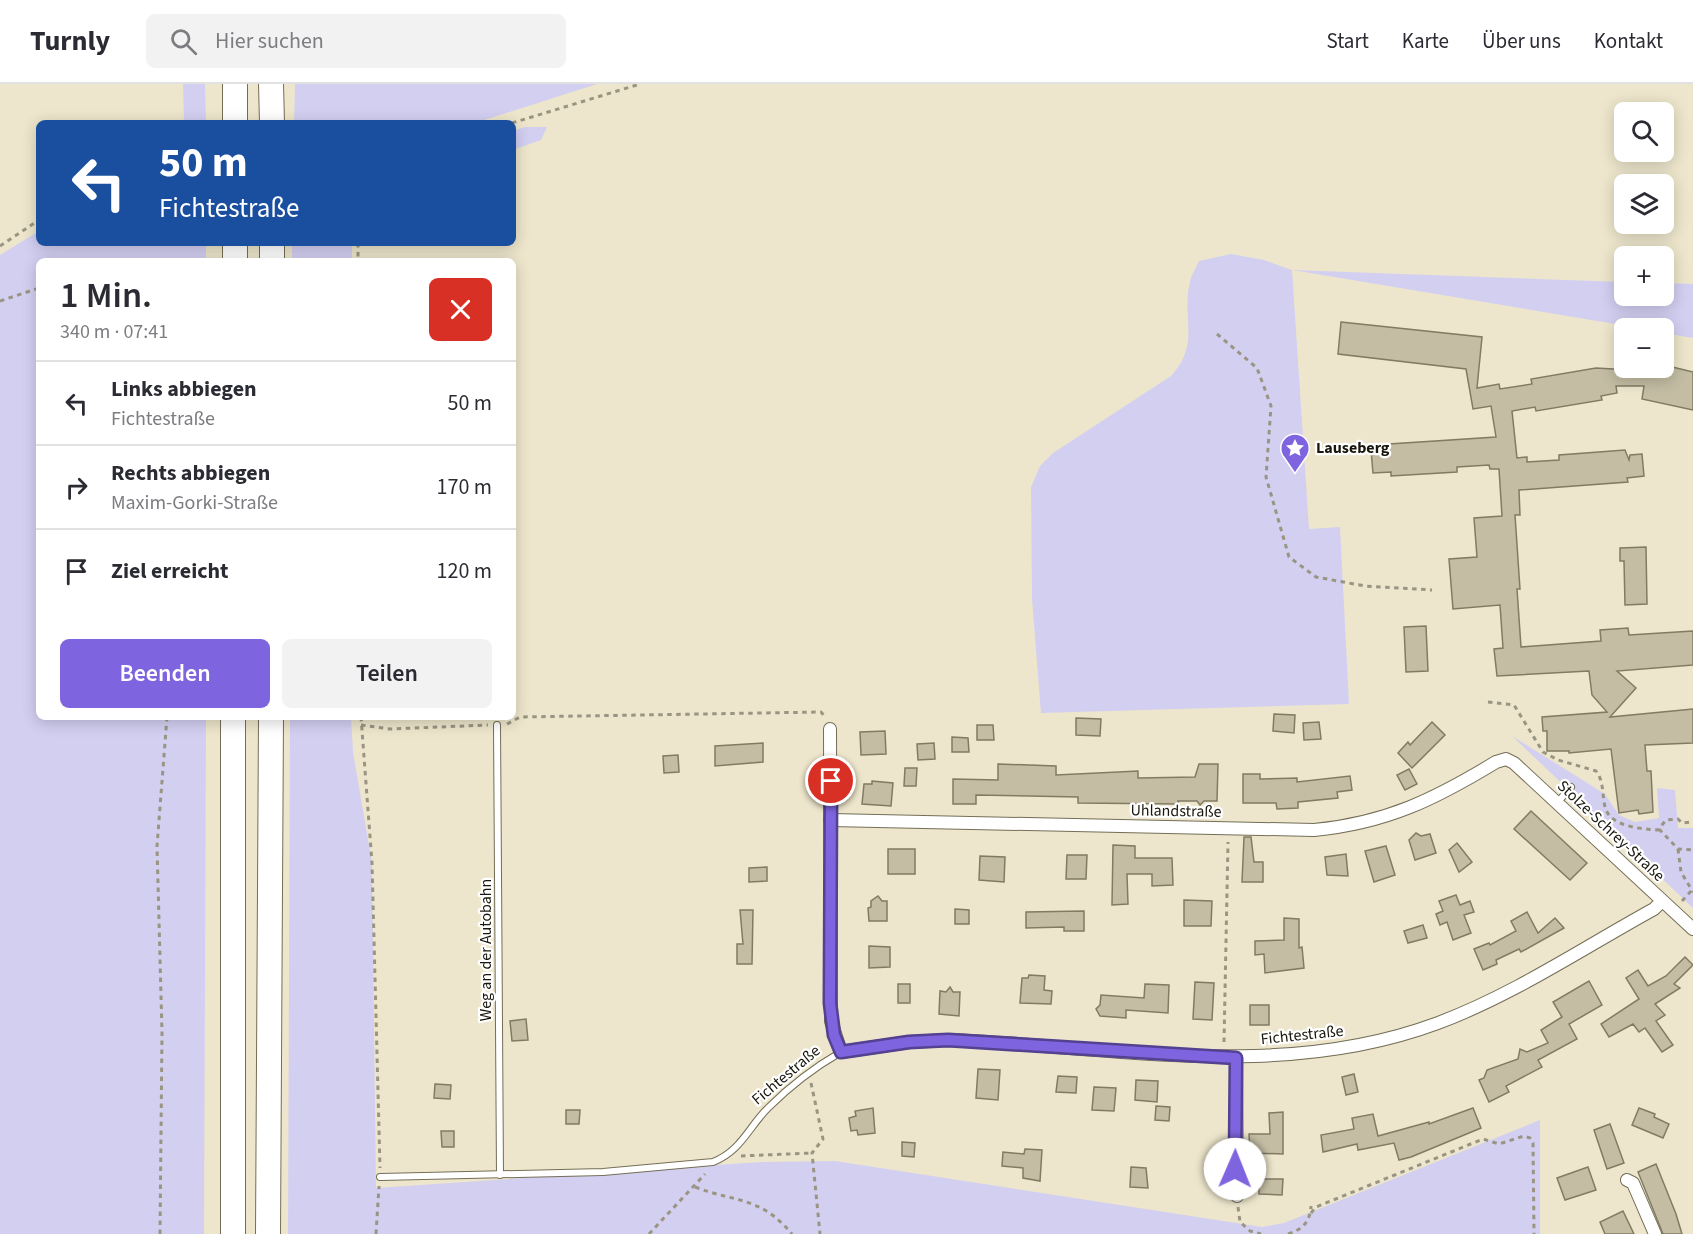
<!DOCTYPE html>
<html lang="de">
<head>
<meta charset="utf-8">
<style>
	:root { --surface:#fff; --page:#f2f2f3; --text:#2b2b33; --muted:#7c7c81; --line:#e1e1e2; --accent:#7f64df }
	body { margin:0; font-family:"Source Sans 3",sans-serif; background:var(--page); color:var(--text); height:100vh; display:flex; flex-direction:column; font-size:22px; white-space:nowrap }
	* { box-sizing:border-box; margin:0 }
	p { font-size:20px; color:var(--muted) }
	.icon { flex:none; width:33px; height:33px; fill:none; stroke:currentColor; stroke-width:2; stroke-linecap:round; stroke-linejoin:round }
	.map { position:relative; flex:1; overflow:hidden }
	.panel { position:absolute; left:36px; top:174px; width:480px; height:462px; display:flex; flex-direction:column; background:var(--surface); border-radius:9px; box-shadow:0 3px 15px #0003 }
	.panel>* { flex:none }
	.top-card { position:absolute; left:36px; top:36px; width:480px; height:126px; border-radius:9px; box-shadow:0 3px 15px #0003; background:#1a4fa0; color:#fff; overflow:hidden }
	.tools { position:absolute; left:1614px; top:18px; display:grid; gap:12px }
	.tools a { display:grid; place-items:center; width:60px; height:60px; border-radius:9px; background:var(--surface); box-shadow:0 3px 15px #0003; font-size:30px }
	.pin { position:absolute; display:grid; place-items:center; width:51px; height:51px; color:#fff; margin:-26px; border:3px solid #fff; border-radius:50%; box-shadow:0 2px 6px #0007 }
	.me { position:absolute; width:66px; margin:-33px; rotate:1deg; stroke-linejoin:round; filter:drop-shadow(0 0 4px #0008) }
	.turn { display:flex; align-items:center; gap:21px; height:126px; padding:0 24px; font-size:27px }
	.turn .icon { width:78px; height:78px; stroke-width:2.5 }
	.turn b { display:block; font-size:42px; line-height:51px }
	.round { display:grid; place-items:center; flex:none; width:63px; height:63px; border-radius:9px; background:var(--page) }
	.overview { display:flex; align-items:center; justify-content:space-between; height:102px; padding:0 24px }
	h1 { font-size:36px; font-weight:600; line-height:45px }
	.action { display:flex; gap:12px; margin-top:auto; padding:12px 24px }
	.action a { flex:1; height:69px; border-radius:9px; background:var(--accent); color:#fff; font-size:24px; font-weight:600; line-height:69px; text-align:center }
	.action a+a { background:var(--page); color:var(--text) }
	ul { padding:0; list-style:none }
	li { display:flex; align-items:center; gap:18px; height:84px; padding:0 24px; border-top:2px solid var(--line) }
	li div { flex:1 }
	li b { display:block; font-size:22px }
	li em { font-style:normal }
	header { display:flex; align-items:center; gap:36px; box-sizing:border-box; height:84px; padding:0 30px; background:var(--surface); border-bottom:2px solid var(--line) }
	header strong { font-size:28px }
	nav { display:flex; gap:33px; margin-inline-start:auto; font-size:21px }
	.search { width:420px; height:54px; background:var(--page); display:flex; align-items:center; gap:15px; box-sizing:border-box; padding:0 21px; border-radius:9px; color:var(--muted); font-size:22px }
	.map>svg:first-child { display:block }
</style>
</head>
<body>
<header>
<strong>Turnly</strong>
<div class="search"><svg class="icon" aria-label="search" viewBox="0 0 24 24"><circle cx="10" cy="10" r="6"/><path d="M15 15l6 6"/></svg>Hier suchen</div>
<nav><a>Start</a><a>Karte</a><a>Über uns</a><a>Kontakt</a></nav>
</header>
<div class="map">
<svg width="1693" height="1150" viewBox="0 0 1693 1150">
	<rect width="100%" height="100%" fill="#ede6cc"/>
	<g fill="#d3cff1">
		<polygon points="183,0 205,0 206,39 184,39"/>
		<polygon points="295,0 597,0 475,39 294,39"/>
		<polygon points="525,43 547,43 541,56 513,66 513,47"/>
		<polygon points="39,147 39,159 206,159 206,177 39,177 39,633 206,633 204,1150 0,1150 0,171"/>
		<rect x="292" y="159" width="60" height="18"/>
		<path d="M1231,170L1264,176L1292,186L1624,198V212H1664V199L1693,200V254L1664,249V244H1639L1292,186L1309,445L1340,443L1349,620L1041,629L1032,515L1031,403L1040,382L1053,369L1171,292C1201,259 1181,235 1190,198C1191,191 1196,184 1199,177Z"/>
		<polygon points="290,633 351,633 353,668 372,779 376,1104 761,1078 835,1077 1262,1143 1284,1139 1540,1036 1540,1150 288,1150"/>
		<polygon points="1512,652 1605,710 1619,731 1635,738 1659,734 1657,704 1675,706 1678,744 1693,744 1693,824"/>
	</g>
	<g fill="#c4bda4" stroke="#817b63" stroke-width="1.5">
		<polygon points="1341,238 1482,253 1477,304 1499,300 1500,305 1532,300 1531,295 1596,284 1648,287 1648,284 1664,284 1664,281 1693,288 1693,326 1642,315 1644,302 1616,302 1617,309 1601,312 1602,316 1536,327 1535,323 1512,327 1517,374 1527,373 1527,378 1559,376 1559,371 1625,366 1629,376 1630,371 1642,370 1644,392 1627,394 1628,398 1519,406 1520,431 1515,431 1520,505 1517,505 1521,563 1601,557 1600,546 1628,544 1629,551 1693,547 1693,581 1617,587 1636,604 1610,633 1693,625 1693,659 1645,661 1647,687 1651,687 1653,728 1639,730 1638,726 1619,729 1611,665 1569,669 1569,667 1547,667 1547,647 1543,647 1542,633 1607,628 1592,611 1589,587 1497,592 1494,565 1503,564 1500,521 1453,525 1449,475 1477,473 1474,434 1502,432 1499,385 1490,385 1489,381 1457,383 1457,388 1391,392 1391,388 1373,389 1371,366 1389,365 1389,360 1496,353 1491,322 1473,325 1466,285 1338,270"/>
		<polygon points="1646,463 1647,520 1625,521 1624,477 1620,477 1620,464"/>
		<polygon points="1426,542 1428,587 1406,588 1404,543"/>
		<polygon points="1274,630 1295,631 1294,649 1273,647"/>
		<polygon points="1076,634 1101,635 1100,652 1076,651"/>
		<polygon points="1319,638 1321,655 1304,656 1303,639"/>
		<polygon points="1432,638 1445,651 1412,684 1398,669 1408,658 1410,661"/>
		<polygon points="977,641 993,641 994,656 977,656"/>
		<polygon points="885,647 886,670 861,671 860,648"/>
		<polygon points="952,653 968,654 969,668 952,668"/>
		<polygon points="763,659 763,678 715,682 715,662"/>
		<polygon points="934,659 935,675 918,676 917,660"/>
		<polygon points="678,671 679,688 664,689 663,672"/>
		<polygon points="998,680 1056,682 1056,691 1138,687 1138,694 1195,693 1199,680 1218,680 1217,717 1204,717 1200,721 1197,717 1178,717 1179,720 1078,719 1078,713 976,711 976,720 953,720 953,695 998,696"/>
		<polygon points="905,684 917,684 916,702 904,702"/>
		<polygon points="1409,685 1417,700 1405,706 1397,691"/>
		<polygon points="1243,690 1260,690 1260,695 1297,694 1297,698 1350,692 1352,706 1337,708 1338,714 1298,718 1298,724 1277,725 1276,719 1243,719"/>
		<polygon points="872,697 893,699 891,722 862,720 864,700 872,700"/>
		<polygon points="1531,727 1587,779 1570,796 1514,745"/>
		<polygon points="1416,749 1421,752 1430,750 1436,769 1415,776 1409,756"/>
		<polygon points="1244,753 1251,753 1254,778 1263,778 1263,798 1242,798"/>
		<polygon points="1457,759 1472,778 1459,788 1449,766"/>
		<polygon points="1113,761 1135,762 1135,774 1172,774 1173,801 1152,802 1152,790 1127,790 1128,820 1112,821"/>
		<polygon points="1386,762 1395,791 1374,798 1365,767"/>
		<rect x="888" y="765" width="27" height="25"/>
		<polygon points="1346,770 1348,792 1327,791 1325,773"/>
		<polygon points="1067,771 1087,771 1086,795 1066,795"/>
		<polygon points="980,772 1005,773 1004,798 979,796"/>
		<polygon points="767,783 767,797 749,798 749,784"/>
		<polygon points="1456,811 1460,821 1470,817 1474,828 1464,831 1471,849 1453,856 1447,838 1440,841 1436,830 1443,827 1439,817"/>
		<polygon points="878,812 882,817 887,817 887,837 869,837 868,824 871,823 871,817"/>
		<polygon points="1184,816 1212,817 1211,842 1184,842"/>
		<polygon points="955,825 969,826 969,840 955,840"/>
		<polygon points="740,826 753,826 752,880 737,880 737,860 743,860"/>
		<polygon points="1084,827 1084,847 1064,847 1064,843 1026,844 1026,828"/>
		<polygon points="1527,828 1538,849 1555,834 1564,844 1521,868 1519,865 1496,876 1497,880 1483,886 1474,865 1489,859 1490,861 1516,847 1511,837"/>
		<polygon points="1284,834 1299,835 1299,864 1302,863 1304,884 1265,889 1264,870 1255,871 1255,857 1284,856"/>
		<polygon points="1423,841 1427,854 1408,859 1404,847"/>
		<polygon points="869,862 890,863 890,883 869,884"/>
		<polygon points="1685,873 1693,881 1674,900 1680,904 1655,920 1665,931 1656,937 1673,961 1662,968 1645,944 1639,948 1633,940 1609,953 1601,940 1639,915 1626,894 1638,886 1648,902 1666,892"/>
		<polygon points="1029,891 1045,892 1044,906 1052,907 1051,920 1020,919 1022,894 1028,894"/>
		<polygon points="1589,897 1602,921 1569,940 1577,955 1538,976 1542,983 1506,1002 1509,1008 1489,1018 1479,996 1484,994 1487,986 1518,975 1520,965 1527,968 1548,959 1541,946 1562,933 1553,918"/>
		<polygon points="1195,898 1214,899 1212,936 1193,935"/>
		<rect x="898" y="900" width="12" height="19"/>
		<polygon points="1145,900 1169,901 1168,929 1126,926 1126,934 1100,932 1096,925 1100,921 1101,911 1144,914"/>
		<polygon points="950,903 953,908 960,908 959,932 939,930 940,907 946,908"/>
		<rect x="1250" y="921" width="19" height="20"/>
		<polygon points="526,935 528,956 512,957 510,937"/>
		<polygon points="978,985 1000,986 998,1016 976,1014"/>
		<polygon points="1354,990 1358,1008 1346,1011 1342,993"/>
		<polygon points="1058,992 1077,993 1076,1009 1056,1008"/>
		<polygon points="1136,996 1158,997 1157,1018 1135,1016"/>
		<polygon points="435,1000 451,1001 450,1015 434,1014"/>
		<polygon points="1094,1003 1116,1004 1114,1027 1092,1026"/>
		<polygon points="1156,1022 1170,1023 1169,1037 1155,1036"/>
		<polygon points="873,1024 875,1049 858,1051 857,1046 851,1047 849,1034 856,1032 855,1027"/>
		<polygon points="1473,1024 1481,1044 1411,1073 1399,1076 1394,1059 1358,1066 1357,1060 1323,1068 1321,1051 1354,1045 1352,1034 1373,1030 1378,1052 1429,1038 1429,1040"/>
		<polygon points="1639,1024 1655,1030 1654,1033 1669,1040 1663,1054 1632,1041"/>
		<polygon points="566,1026 580,1026 579,1040 566,1040"/>
		<polygon points="1283,1028 1283,1070 1250,1069 1249,1050 1270,1050 1269,1029"/>
		<polygon points="1610,1040 1624,1079 1607,1085 1594,1046"/>
		<polygon points="441,1047 454,1047 454,1063 442,1063"/>
		<polygon points="902,1058 915,1059 914,1073 902,1072"/>
		<polygon points="1025,1065 1042,1066 1040,1097 1023,1094 1023,1084 1002,1082 1003,1068 1024,1070"/>
		<polygon points="1656,1080 1676,1130 1682,1150 1663,1150 1638,1088"/>
		<polygon points="1131,1083 1146,1084 1148,1104 1130,1103"/>
		<polygon points="1588,1083 1596,1106 1565,1116 1557,1094"/>
		<polygon points="1259,1095 1283,1095 1282,1111 1259,1110"/>
		<polygon points="1623,1127 1634,1150 1605,1150 1600,1138"/>
	</g>
	<g fill="none" stroke-linecap="round" stroke-linejoin="round">
		<g stroke="#746e57" stroke-width="8">
			<g id="lane">
				<polyline points="497,641 500,1091"/>
				<polyline points="1557,719 1571,703"/>
				<path d="M380,1093L603,1088L713,1078C741,1067 748,1044 768,1024C789,1003 815,983 841,968"/>
			</g>
		</g>
		<g stroke="#746e57" stroke-width="14">
			<g id="street">
				<path d="M830,645L831,937L841,968L909,958L948,956C1112,962 1280,998 1438,939C1515,910 1583,864 1654,825L1662,817"/>
				<path d="M830,736L1314,746C1387,739 1435,715 1496,678L1506,675L1514,679L1693,845"/>
				<polyline points="1236,974 1237,1112"/>
				<polyline points="1627,1096 1633,1099 1655,1150"/>
			</g>
		</g>
		<g stroke="#746e57" stroke-width="26">
			<g id="highway">
				<polyline points="235,0 235,39"/>
				<polyline points="271,0 272,39"/>
				<polyline points="235,177 235,159"/>
				<polyline points="272,177 272,159"/>
				<polyline points="233,633 233,1150"/>
				<polyline points="268,1150 271,633"/>
			</g>
		</g>
		<g stroke="#9a9582" stroke-width="3" stroke-dasharray="4.5 4.5" stroke-linecap="butt">
			<polyline points="512,39 640,0"/>
			<polyline points="358,159 358,177"/>
			<polyline points="0,162 39,136"/>
			<polyline points="0,217 39,204"/>
			<polyline points="1217,250 1257,284 1271,322 1266,393 1289,473 1316,493 1365,502 1432,506"/>
			<path d="M1488,618L1514,621L1543,668L1558,676L1596,687C1604,697 1602,710 1605,723C1610,743 1642,745 1658,746L1666,736L1678,735L1682,739L1693,738"/>
			<polyline points="361,633 372,779 380,1084"/>
			<polyline points="507,640 520,633 821,628 826,634"/>
			<polyline points="361,641 390,645 488,641"/>
			<polyline points="1659,745 1678,765 1693,766"/>
			<polyline points="1678,765 1681,788 1693,808"/>
			<polyline points="1682,817 1692,806"/>
			<polyline points="1224,958 1228,758"/>
			<polyline points="811,999 823,1055 812,1069 820,1150"/>
			<polyline points="741,1072 812,1069"/>
			<path d="M695,1103C737,1119 760,1112 792,1150"/>
			<polyline points="1238,1123 1240,1138 1250,1147 1261,1150"/>
			<polyline points="1311,1129 1316,1123 1483,1055 1499,1060 1524,1052 1530,1054 1533,1059 1534,1150"/>
			<polyline points="160,1150 162,949 157,762 167,633"/>
			<polyline points="376,1150 379,1102"/>
			<polyline points="649,1150 705,1090"/>
			<path d="M1288,1150C1303,1145 1310,1138 1311,1122"/>
		</g>
		<use href="#lane" stroke="#fff" stroke-width="6"/>
		<use href="#street" stroke="#fff" stroke-width="12"/>
		<use href="#highway" stroke="#fff" stroke-width="24"/>
	</g>
	<g fill="none" stroke-linecap="round" stroke-linejoin="round">
		<g stroke="#534191" stroke-width="15">
			<polyline id="route" points="831,697 830,919 834,951 841,968 909,958 948,956 1236,974 1235,1085"/>
		</g>
		<use href="#route" stroke="#7f64df" stroke-width="10"/>
	</g>
	<defs>
		<g id="sight-pin" transform="scale(1.5)"><path d="M0 17L-7.5 6A9.5 9.5 0 1 1 7.5 6Z" fill="#7f64df" stroke="#fff"/><path d="M0-6L1.8-2.2L6-1.7L2.9 1.2L3.7 5.4L0 3.3L-3.7 5.4L-2.9 1.2L-6-1.7L-1.8-2.2Z" fill="#fff"/></g>
	</defs>
	<g fill-rule="evenodd">
		<use href="#sight-pin" x="1295" y="364"/>
	</g>
	<g text-anchor="middle" dominant-baseline="central" stroke-width="4.5" stroke-linejoin="round" paint-order="stroke">
		<g font-size="16" font-weight="bold" fill="#19170d" stroke="#fff" text-anchor="start">
			<text x="1316" y="364">Lauseberg</text>
		</g>
		<g font-size="16" fill="#19170d" stroke="#fff">
			<text transform="translate(1176 727) rotate(1)">Uhlandstraße</text>
			<text transform="translate(1611 747) rotate(43)">Stolze-Schrey-Straße</text>
			<text transform="translate(486 866) rotate(-90)">Weg an der Autobahn</text>
			<text transform="translate(1302 951) rotate(-6)">Fichtestraße</text>
			<text transform="translate(786 991) rotate(-40)">Fichtestraße</text>
		</g>
	</g>
</svg>
<div class="tools">
<a><svg class="icon" aria-label="search" viewBox="0 0 24 24"><circle cx="10" cy="10" r="6"/><path d="M15 15l6 6"/></svg></a>
<a><svg class="icon" aria-label="layers" viewBox="0 0 24 24"><path d="M12 4l9 5-9 5-9-5zM3 14l9 5 9-5"/></svg></a>
<a>+</a>
<a>−</a>
</div>
<div class="pin" style="left:831px;top:697px;background:#d93025"><svg class="icon" aria-label="arrive" viewBox="0 0 24 24"><path d="M6 21V4h12l-3 4 3 4H6"/></svg></div>
<svg class="me" style="left:1235px;top:1085px" viewBox="-20 -20 40 40"><circle r="19" fill="#fff"/><path d="M0-13L10 11 0 6-10 11z" fill="#7f64df"/></svg>
<div class="top-card">
<div class="turn"><svg class="icon" aria-label="left" viewBox="0 0 24 24"><path d="M17 20v-9H6M10 6l-5 5 5 5"/></svg><div><b>50 m</b>Fichtestraße</div></div>
</div>
<section class="panel">
<div class="overview"><div><h1>1 Min.</h1><p>340 m · 07:41</p></div><a class="round" style="background:#d93025;color:#fff"><svg class="icon" aria-label="close" viewBox="0 0 24 24"><path d="M6 6l12 12M18 6L6 18"/></svg></a></div>
<ul>
<li><svg class="icon" aria-label="left" viewBox="0 0 24 24"><path d="M17 20v-9H6M10 6l-5 5 5 5"/></svg><div><b>Links abbiegen</b><p>Fichtestraße</p></div><em>50 m</em></li>
<li><svg class="icon" aria-label="right" viewBox="0 0 24 24"><path d="M7 20v-9h11M14 6l5 5-5 5"/></svg><div><b>Rechts abbiegen</b><p>Maxim-Gorki-Straße</p></div><em>170 m</em></li>
<li><svg class="icon" aria-label="arrive" viewBox="0 0 24 24"><path d="M6 21V4h12l-3 4 3 4H6"/></svg><div><b>Ziel erreicht</b></div><em>120 m</em></li>
</ul>
<div class="action"><a>Beenden</a><a>Teilen</a></div>
</section>
</div>
</body>
</html>
